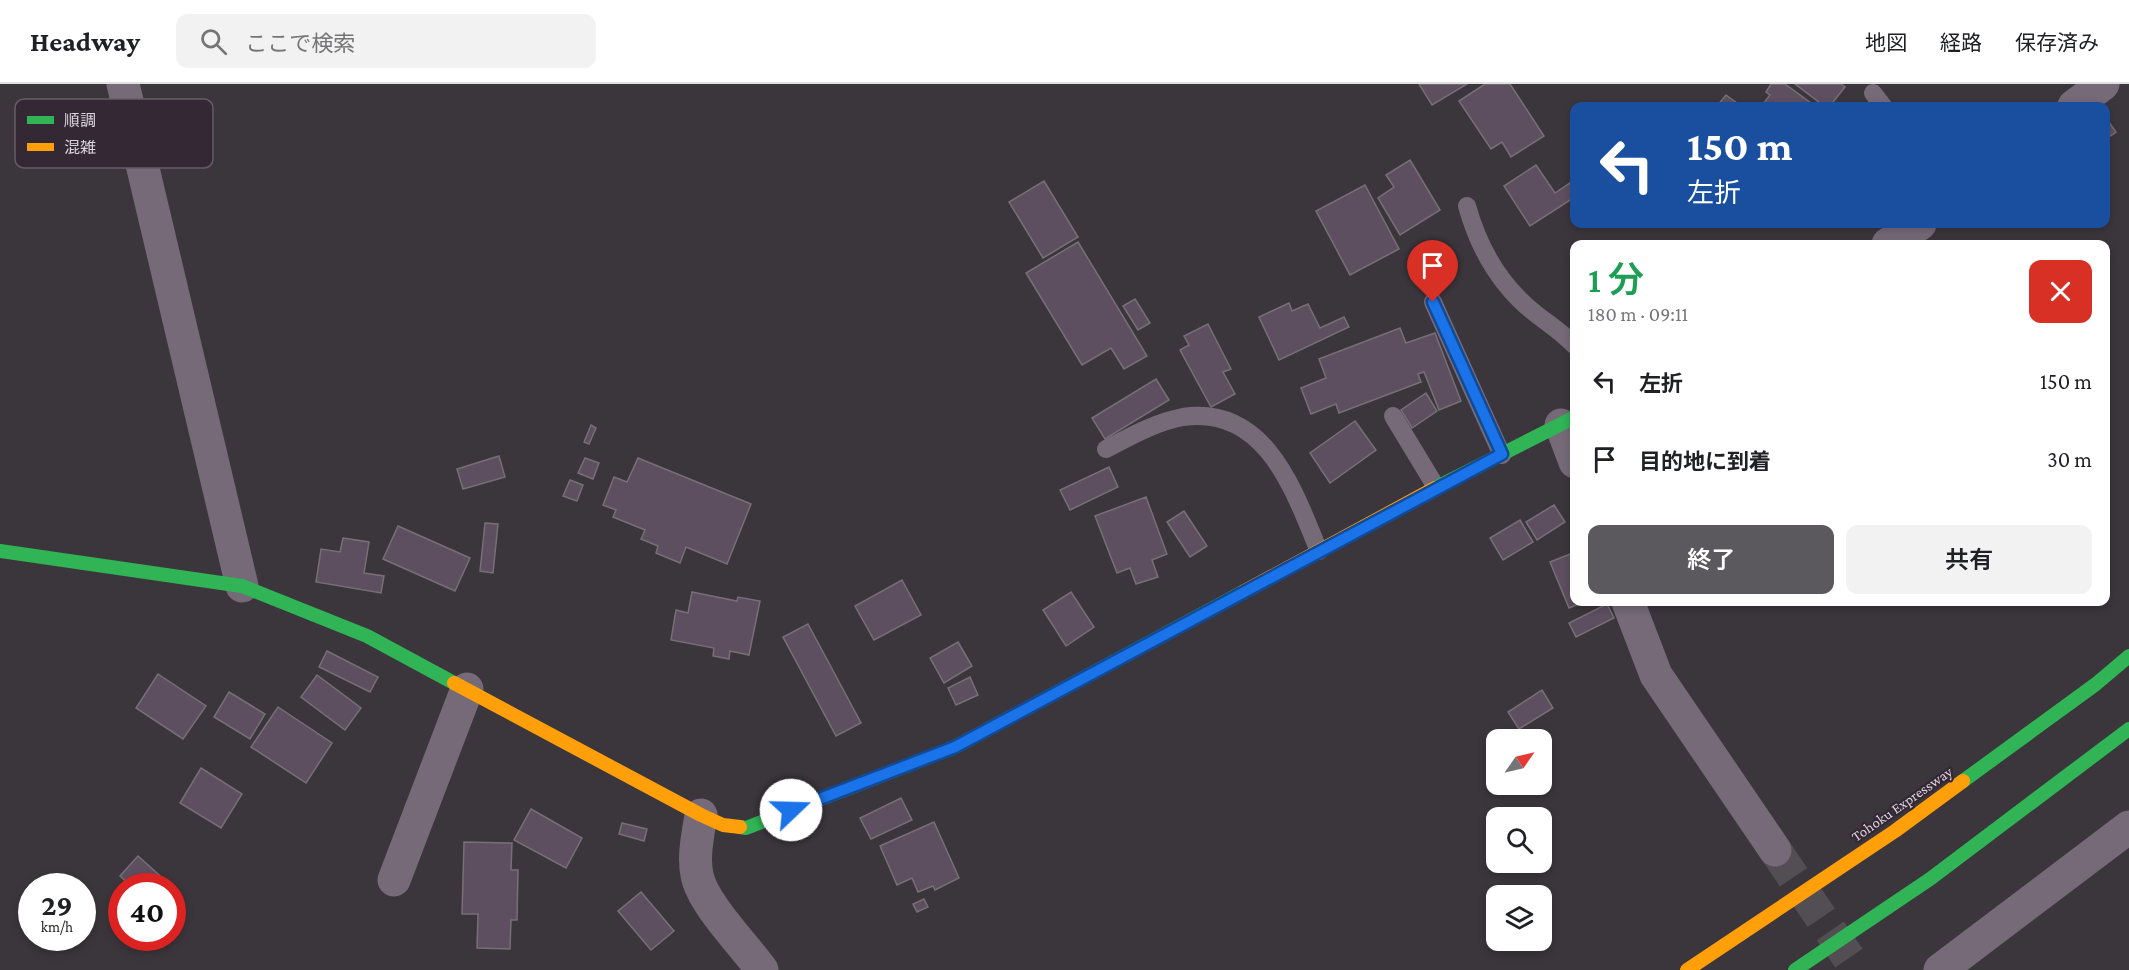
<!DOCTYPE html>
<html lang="ja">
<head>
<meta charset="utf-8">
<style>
	:root { --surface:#fff; --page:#f2f2f2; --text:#202124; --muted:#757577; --line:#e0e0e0; --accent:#5b585e }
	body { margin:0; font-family:"Crimson Pro","Noto Sans JP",serif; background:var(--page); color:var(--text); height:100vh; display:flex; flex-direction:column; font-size:22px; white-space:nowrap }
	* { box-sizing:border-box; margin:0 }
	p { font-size:20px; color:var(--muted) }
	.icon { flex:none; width:33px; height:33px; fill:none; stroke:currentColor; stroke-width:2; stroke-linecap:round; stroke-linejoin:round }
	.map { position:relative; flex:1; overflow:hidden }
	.sheet { position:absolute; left:1570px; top:156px; width:540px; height:366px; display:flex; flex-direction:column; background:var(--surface); border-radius:12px; box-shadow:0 3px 9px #0003 }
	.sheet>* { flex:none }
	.top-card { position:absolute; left:1570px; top:18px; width:540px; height:126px; border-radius:12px; box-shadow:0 3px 9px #0003; background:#1a4fa0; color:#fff; overflow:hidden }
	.needle { width:39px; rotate:56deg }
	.buttons { position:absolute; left:1486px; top:645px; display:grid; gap:12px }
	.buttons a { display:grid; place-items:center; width:66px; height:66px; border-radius:12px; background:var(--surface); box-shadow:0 3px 9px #0003; font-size:30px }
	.speed { position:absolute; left:18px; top:789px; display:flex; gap:12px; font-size:30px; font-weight:700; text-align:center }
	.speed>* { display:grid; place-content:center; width:78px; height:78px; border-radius:50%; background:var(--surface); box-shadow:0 3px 9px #0003; line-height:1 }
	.speed small { font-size:15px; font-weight:400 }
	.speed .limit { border:9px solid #d22; background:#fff; color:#111 }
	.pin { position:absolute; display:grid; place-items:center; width:51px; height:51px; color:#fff; margin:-62px -26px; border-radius:50% 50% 50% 0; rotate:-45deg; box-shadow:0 0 6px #0007 }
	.pin .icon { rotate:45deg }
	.me { position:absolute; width:66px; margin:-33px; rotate:69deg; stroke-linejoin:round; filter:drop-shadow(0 0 4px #0008) }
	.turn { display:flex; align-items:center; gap:21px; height:126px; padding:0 18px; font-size:27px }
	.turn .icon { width:78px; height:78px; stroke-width:2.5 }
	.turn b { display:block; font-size:42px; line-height:51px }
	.round { display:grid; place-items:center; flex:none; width:63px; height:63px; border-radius:12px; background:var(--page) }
	.summary { display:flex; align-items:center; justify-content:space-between; height:102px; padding:0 18px }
	h1 { font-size:36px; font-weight:600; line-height:45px; color:#1e9e55 }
	.button { display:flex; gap:12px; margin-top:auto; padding:12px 18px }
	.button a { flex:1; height:69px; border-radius:12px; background:var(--accent); color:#fff; font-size:24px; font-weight:600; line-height:69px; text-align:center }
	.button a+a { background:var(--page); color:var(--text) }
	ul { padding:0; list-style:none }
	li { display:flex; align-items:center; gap:18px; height:78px; padding:0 18px }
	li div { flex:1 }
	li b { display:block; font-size:22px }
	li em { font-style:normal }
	header { display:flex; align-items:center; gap:36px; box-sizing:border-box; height:84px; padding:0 30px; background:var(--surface); border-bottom:2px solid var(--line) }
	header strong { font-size:28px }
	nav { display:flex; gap:33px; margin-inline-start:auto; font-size:21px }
	.search { width:420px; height:54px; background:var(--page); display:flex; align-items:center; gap:15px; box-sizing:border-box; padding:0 21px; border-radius:12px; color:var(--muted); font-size:22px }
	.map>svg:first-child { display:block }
</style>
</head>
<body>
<header>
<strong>Headway</strong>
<div class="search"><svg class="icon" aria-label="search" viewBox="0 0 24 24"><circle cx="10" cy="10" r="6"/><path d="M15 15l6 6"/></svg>ここで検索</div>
<nav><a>地図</a><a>経路</a><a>保存済み</a></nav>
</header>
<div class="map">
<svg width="2129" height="886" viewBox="0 0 2129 886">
	<rect width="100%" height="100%" fill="#3b353c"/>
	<g fill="#5e4f60" stroke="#767076" stroke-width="1.5">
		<polygon points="1419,0 1467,0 1432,21"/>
		<polygon points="1485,0 1510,0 1544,52 1511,73 1502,58 1491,65 1459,17"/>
		<polygon points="1771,0 1785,0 1815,22 1784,22 1781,20 1767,22 1763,20 1770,11 1766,8"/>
		<polygon points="1795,0 1841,0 1845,3 1830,22 1824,22"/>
		<polygon points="1726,11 1741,22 1717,22"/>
		<polygon points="2106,34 2116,48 2106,55"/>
		<polygon points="1410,76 1440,126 1400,151 1378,114 1394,103 1386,91"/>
		<polygon points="1536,81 1555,109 1570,99 1575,113 1530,142 1504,102"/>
		<polygon points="1044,97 1078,153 1043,174 1009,118"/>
		<polygon points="1365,101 1399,165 1350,191 1316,127"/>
		<polygon points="1078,158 1147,272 1124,285 1111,264 1082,281 1026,189"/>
		<polygon points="1135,215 1150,239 1138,246 1123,222"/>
		<polygon points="1289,219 1292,227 1308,220 1320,244 1344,233 1349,243 1279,276 1259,233"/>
		<polygon points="1208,240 1231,285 1223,288 1235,310 1211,323 1180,266 1189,261 1184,252"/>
		<polygon points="1400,244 1406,259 1435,249 1461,317 1439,326 1424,288 1418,290 1421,298 1339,329 1336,320 1311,330 1301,304 1326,294 1319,275"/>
		<polygon points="1156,295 1169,316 1105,355 1092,334"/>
		<polygon points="1426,309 1437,327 1412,344 1401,326"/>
		<polygon points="1355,337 1376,366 1330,399 1310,369"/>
		<polygon points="591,341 596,344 589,360 584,358"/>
		<polygon points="499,372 505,393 463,405 457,385"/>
		<polygon points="585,374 599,379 593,395 578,389"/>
		<polygon points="638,374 751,420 727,480 686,463 680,479 656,469 658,462 641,455 645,446 613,433 616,426 603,421 614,393 627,398"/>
		<polygon points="1109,383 1118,403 1070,426 1060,406"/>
		<polygon points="570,396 583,401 577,417 563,412"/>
		<polygon points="1146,413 1167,470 1152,476 1158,493 1136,500 1130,484 1117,489 1095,432"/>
		<polygon points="1554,421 1565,438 1537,456 1526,438"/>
		<polygon points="1184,427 1207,462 1190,473 1167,438"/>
		<polygon points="1520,436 1533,458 1503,476 1490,454"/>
		<polygon points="485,439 498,440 493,489 480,487"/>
		<polygon points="398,442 470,474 455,507 383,475"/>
		<polygon points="343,454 369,458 364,489 384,492 381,509 316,498 321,465 340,468"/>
		<polygon points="1575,468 1575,518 1584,518 1569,524 1550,478"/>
		<polygon points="902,496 921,531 874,556 855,522"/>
		<polygon points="692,508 737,517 738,513 760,517 749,571 730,567 729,575 713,572 714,564 671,556 676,526 688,529"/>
		<polygon points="1071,508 1094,543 1066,562 1043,526"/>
		<polygon points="1607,520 1614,534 1576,553 1569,539"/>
		<polygon points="808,540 861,639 836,652 783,553"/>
		<polygon points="958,558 972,582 944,599 930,574"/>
		<polygon points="327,567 378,593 370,608 319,583"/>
		<polygon points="158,590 206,622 183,655 136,624"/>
		<polygon points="317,591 361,624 345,646 301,613"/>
		<polygon points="970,593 978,611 956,621 948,604"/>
		<polygon points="1542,606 1553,624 1519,645 1508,628"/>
		<polygon points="229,608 265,630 250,655 214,633"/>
		<polygon points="278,623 332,659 306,699 251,663"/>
		<polygon points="201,684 242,710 221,744 180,719"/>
		<polygon points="901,714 912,736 871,755 860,734"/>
		<polygon points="531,725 582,754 566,784 514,756"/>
		<polygon points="934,738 959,794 935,806 933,802 918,808 912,794 897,801 880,762"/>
		<polygon points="622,739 647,745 644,757 619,750"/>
		<polygon points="464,758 512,759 511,786 518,786 517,836 511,836 510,865 477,864 478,830 462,830"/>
		<polygon points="138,772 168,799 164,802 131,802 120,792"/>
		<polygon points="641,808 674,847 651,866 618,827"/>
		<polygon points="924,815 928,823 917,828 913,820"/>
	</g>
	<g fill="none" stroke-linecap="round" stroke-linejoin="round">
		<polyline stroke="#534d54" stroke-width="33" stroke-dasharray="33 16" stroke-linecap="butt" points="1775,766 1857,886"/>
		<g stroke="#766a78" stroke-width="18">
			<polyline points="1873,9 1883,22"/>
			<path d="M1467,122C1479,165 1500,202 1536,230C1550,241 1563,249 1575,262"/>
			<polyline points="1433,218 1502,371"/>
			<polyline points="1393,332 1436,403"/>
			<path d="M1106,365C1131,352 1156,338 1183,333C1266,321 1294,407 1319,467"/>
		</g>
		<g stroke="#766a78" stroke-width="33">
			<polyline points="123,0 242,502"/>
			<polyline points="2074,22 2103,0"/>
			<polyline points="1888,160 1920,140"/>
			<polyline points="1561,341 1575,378"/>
			<polyline points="1628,518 1656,591 1775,766"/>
			<path d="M701,731C698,751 693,772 697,791C702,819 744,861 762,886"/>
			<polyline points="394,796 467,605"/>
			<polyline points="1940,886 2129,743"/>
		</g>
		<g stroke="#30b455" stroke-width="14">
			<polyline points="1435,404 1575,333"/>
			<polyline points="0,467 242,502 367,552 454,599"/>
			<polyline points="1963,697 2096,600 2129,572"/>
			<polyline points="740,743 746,744 955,663 1243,508"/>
			<polyline points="1795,886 1930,795 2129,645"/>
		</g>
		<g stroke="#ff9f0a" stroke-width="14">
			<polyline points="1243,508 1435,404"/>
			<polyline points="454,599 701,731 723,741 740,743"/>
			<polyline points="1687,886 1895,747 1963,697"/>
		</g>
	</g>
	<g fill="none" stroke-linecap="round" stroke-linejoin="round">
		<g stroke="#114b97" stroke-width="15">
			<polyline id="route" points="791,726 955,663 1502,370 1433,218"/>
		</g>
		<use href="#route" stroke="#1a73e8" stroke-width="10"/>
	</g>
	<g text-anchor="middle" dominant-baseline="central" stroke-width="4.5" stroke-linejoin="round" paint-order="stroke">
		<g font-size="15" fill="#dcd4dc" stroke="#342835">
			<text transform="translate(1902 720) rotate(-35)">Tohoku Expressway</text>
		</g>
	</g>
	<rect x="15" y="15" width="198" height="69" rx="9" fill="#342835" stroke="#665c67" stroke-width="1.5"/>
	<rect x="27" y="32" width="27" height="8" fill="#30b455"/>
	<rect x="27" y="59" width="27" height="8" fill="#ff9f0a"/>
	<g font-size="16" fill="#dcd4dc">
		<text x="64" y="42">順調</text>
		<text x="64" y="69">混雑</text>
	</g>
</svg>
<div class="buttons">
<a><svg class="needle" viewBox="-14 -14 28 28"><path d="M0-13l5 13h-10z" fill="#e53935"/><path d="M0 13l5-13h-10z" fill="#757577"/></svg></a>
<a><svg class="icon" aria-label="search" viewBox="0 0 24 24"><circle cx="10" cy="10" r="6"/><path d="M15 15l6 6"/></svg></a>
<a><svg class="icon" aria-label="layers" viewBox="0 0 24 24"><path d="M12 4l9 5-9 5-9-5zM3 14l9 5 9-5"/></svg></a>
</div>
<div class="speed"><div>29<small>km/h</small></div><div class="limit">40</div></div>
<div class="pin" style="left:1433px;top:218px;background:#d93025"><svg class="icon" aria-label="arrive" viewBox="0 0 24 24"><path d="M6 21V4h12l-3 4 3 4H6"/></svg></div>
<svg class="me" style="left:791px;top:726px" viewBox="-20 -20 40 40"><circle r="19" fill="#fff"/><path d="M0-13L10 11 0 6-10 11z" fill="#1a73e8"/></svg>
<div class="top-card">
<div class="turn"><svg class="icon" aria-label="left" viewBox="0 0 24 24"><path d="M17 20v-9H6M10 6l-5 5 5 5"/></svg><div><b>150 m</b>左折</div></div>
</div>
<section class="sheet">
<div class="summary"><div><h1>1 分</h1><p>180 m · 09:11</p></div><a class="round" style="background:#d93025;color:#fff"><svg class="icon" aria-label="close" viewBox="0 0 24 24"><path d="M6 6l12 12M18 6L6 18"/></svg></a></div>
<ul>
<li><svg class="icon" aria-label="left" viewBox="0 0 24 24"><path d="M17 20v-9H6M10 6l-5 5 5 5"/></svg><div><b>左折</b></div><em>150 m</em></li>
<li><svg class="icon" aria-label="arrive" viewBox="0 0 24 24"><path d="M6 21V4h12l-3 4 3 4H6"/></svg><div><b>目的地に到着</b></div><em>30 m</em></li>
</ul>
<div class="button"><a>終了</a><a>共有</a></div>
</section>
</div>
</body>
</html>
